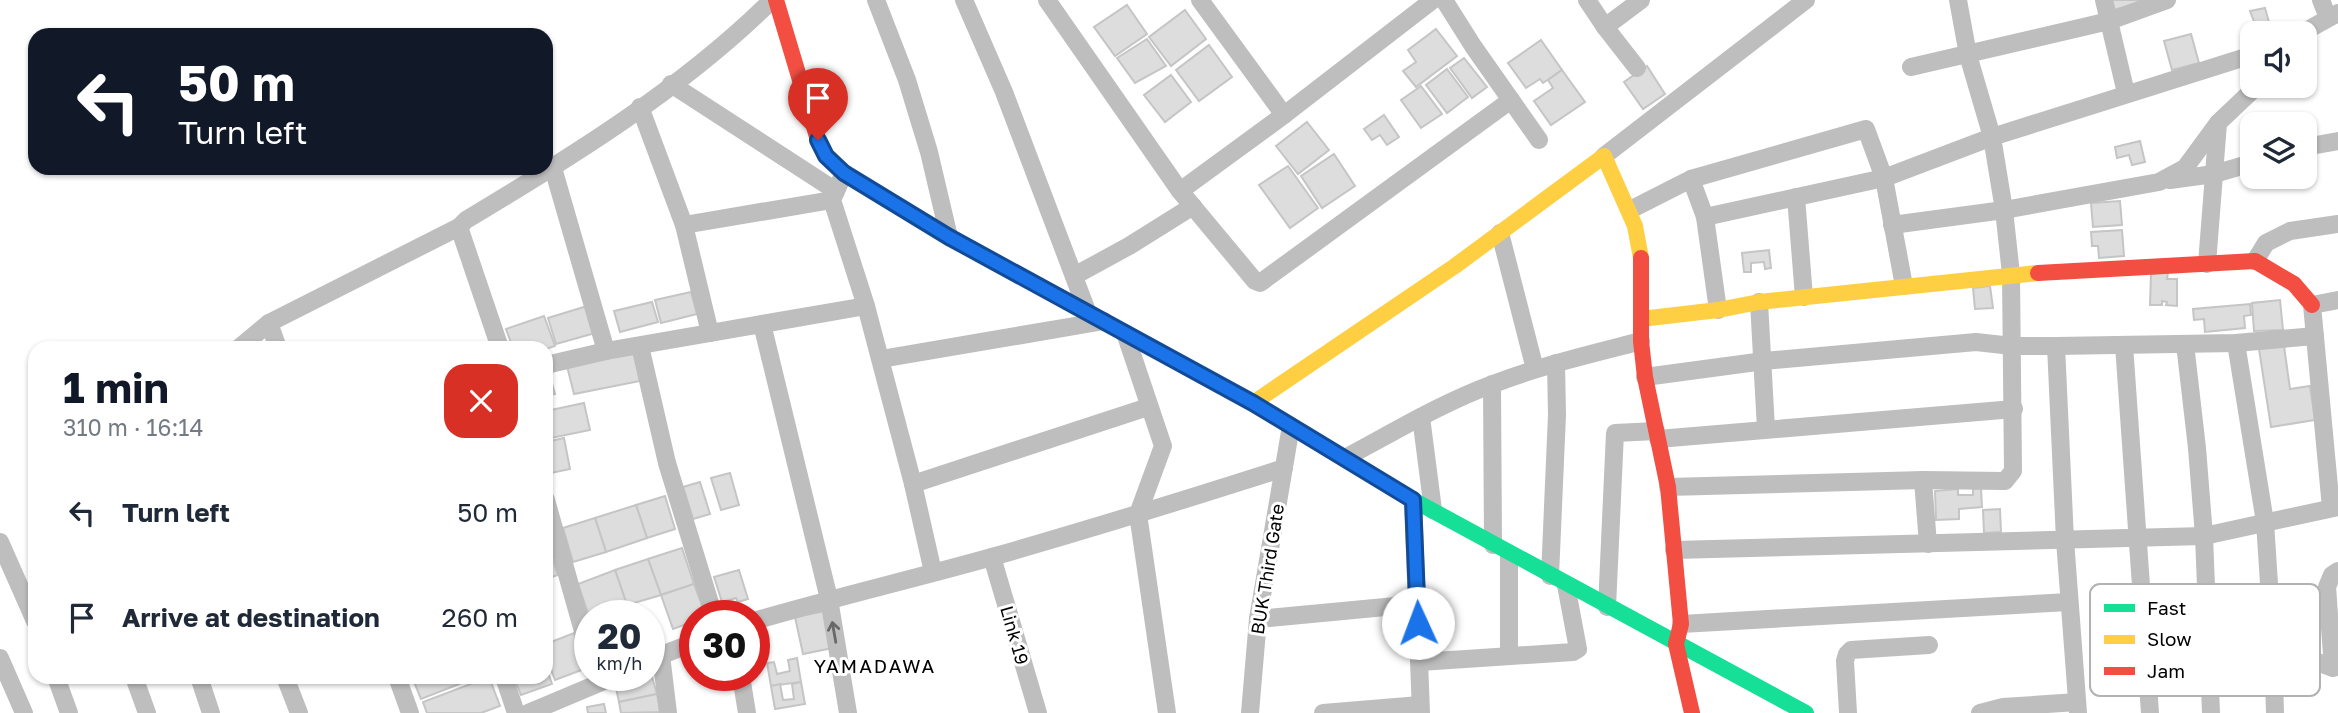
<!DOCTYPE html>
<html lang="en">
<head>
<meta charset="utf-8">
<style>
	:root { --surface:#fff; --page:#f2f2f3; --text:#1f2937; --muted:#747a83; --accent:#111827 }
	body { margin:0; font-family:"Golos Text",sans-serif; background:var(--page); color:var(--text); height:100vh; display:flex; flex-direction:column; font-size:26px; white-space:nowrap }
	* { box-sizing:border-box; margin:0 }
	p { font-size:23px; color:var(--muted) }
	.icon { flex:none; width:38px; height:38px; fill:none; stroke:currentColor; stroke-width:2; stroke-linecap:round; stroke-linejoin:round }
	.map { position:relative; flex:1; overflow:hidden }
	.panel { position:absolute; left:28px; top:341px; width:525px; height:343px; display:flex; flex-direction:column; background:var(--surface); border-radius:21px; box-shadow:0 2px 5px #0004 }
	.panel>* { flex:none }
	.banner { position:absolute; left:28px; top:28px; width:525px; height:147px; border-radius:21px; box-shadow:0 2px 5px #0004; background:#111827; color:#fff; overflow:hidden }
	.tools { position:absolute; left:2240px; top:21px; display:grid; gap:14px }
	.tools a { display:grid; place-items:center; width:77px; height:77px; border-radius:14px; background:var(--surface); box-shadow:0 2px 5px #0004; font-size:35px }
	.speed { position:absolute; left:574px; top:600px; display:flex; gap:14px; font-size:35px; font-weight:700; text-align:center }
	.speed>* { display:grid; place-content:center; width:91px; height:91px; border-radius:50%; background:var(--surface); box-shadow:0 2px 5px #0004; line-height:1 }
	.speed small { font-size:18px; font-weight:400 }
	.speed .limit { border:10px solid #d22; background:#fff; color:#111 }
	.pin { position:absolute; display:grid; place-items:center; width:60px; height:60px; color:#fff; margin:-72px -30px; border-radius:50% 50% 50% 0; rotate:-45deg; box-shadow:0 0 7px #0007 }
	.pin .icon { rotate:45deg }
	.me { position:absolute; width:77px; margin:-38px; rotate:358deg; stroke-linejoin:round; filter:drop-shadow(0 0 5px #0008) }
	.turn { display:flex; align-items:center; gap:24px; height:147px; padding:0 35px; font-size:32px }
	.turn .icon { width:91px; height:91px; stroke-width:2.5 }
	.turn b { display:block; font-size:49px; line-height:60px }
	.round { display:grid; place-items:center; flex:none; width:74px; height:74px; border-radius:21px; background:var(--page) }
	.head { display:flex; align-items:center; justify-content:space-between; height:119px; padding:0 35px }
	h1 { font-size:42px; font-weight:700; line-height:52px; color:var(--accent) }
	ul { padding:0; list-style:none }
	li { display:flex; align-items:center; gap:21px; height:105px; padding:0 35px }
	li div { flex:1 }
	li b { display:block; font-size:26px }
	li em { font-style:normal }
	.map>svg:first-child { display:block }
</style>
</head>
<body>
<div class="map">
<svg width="2338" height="713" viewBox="0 0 2338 713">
	<rect width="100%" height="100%" fill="#fff"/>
	<g fill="#ddd" stroke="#c5c5c5" stroke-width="2">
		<polygon points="2111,0 2141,0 2142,2 2114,10"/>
		<polygon points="1127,5 1147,34 1115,56 1094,27"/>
		<polygon points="2265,8 2272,33 2252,33 2252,47 2246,27 2255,24 2250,11"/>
		<polygon points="1185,10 1206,39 1171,66 1149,37"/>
		<polygon points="1436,29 1457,56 1416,87 1403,71 1416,62 1408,50"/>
		<polygon points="2191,34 2199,63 2172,70 2164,41"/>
		<polygon points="1147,39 1166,66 1135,83 1117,58"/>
		<polygon points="1541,40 1562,70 1543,83 1540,79 1526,88 1508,63"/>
		<polygon points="1209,45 1232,77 1199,101 1176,70"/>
		<polygon points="1464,58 1487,87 1472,98 1450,68"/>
		<polygon points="1647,66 1665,94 1643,109 1624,82"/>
		<polygon points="1447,69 1468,97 1447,113 1426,85"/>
		<polygon points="1562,70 1585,102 1551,125 1534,101 1553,88 1548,80"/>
		<polygon points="1171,75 1191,102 1165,122 1144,95"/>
		<polygon points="1421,86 1442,114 1421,128 1401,100"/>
		<polygon points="1384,115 1399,137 1387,145 1380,135 1372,140 1364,129"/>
		<polygon points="1307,122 1329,150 1298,174 1276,146"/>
		<polygon points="2140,141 2145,162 2132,165 2129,155 2117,158 2115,147"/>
		<polygon points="1334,154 1355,186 1322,208 1301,176"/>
		<polygon points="1288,166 1318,208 1290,228 1259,185"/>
		<polygon points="2120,201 2122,225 2093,227 2091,203"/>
		<polygon points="2122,230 2124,256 2099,258 2098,246 2092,246 2091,232"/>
		<polygon points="1769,250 1771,268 1765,269 1764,262 1751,263 1751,272 1744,272 1742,253"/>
		<polygon points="2168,272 2167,279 2177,279 2177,306 2166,305 2167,302 2162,301 2162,305 2150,305 2151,274"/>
		<polygon points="1990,286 1993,308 1975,309 1973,288"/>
		<polygon points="691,292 697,314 661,323 655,300"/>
		<polygon points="2280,300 2283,330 2254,331 2252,303"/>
		<polygon points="652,302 658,322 620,332 614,311"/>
		<polygon points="2250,304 2251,315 2244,316 2245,328 2205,332 2204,319 2194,320 2193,309"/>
		<polygon points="587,306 595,333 556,344 548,318"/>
		<polygon points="544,316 555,346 546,349 513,348 506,329"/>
		<polygon points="2284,346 2290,389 2310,386 2315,420 2271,427 2259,349"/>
		<polygon points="635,352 640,381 574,394 567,366"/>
		<polygon points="547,366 555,394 546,396 546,367"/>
		<polygon points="584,403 590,430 546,439 546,411"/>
		<polygon points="564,438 570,469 546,474 546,442"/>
		<polygon points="730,473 739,505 721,510 711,478"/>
		<polygon points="700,482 710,514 693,519 683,487"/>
		<polygon points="1981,488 1982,507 1959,509 1959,519 1936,520 1935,491 1958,489 1958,495 1973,495 1973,489"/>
		<polygon points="665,496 675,529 647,538 636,505"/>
		<polygon points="636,505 647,538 606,552 595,518"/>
		<polygon points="2000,509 2001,532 1984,533 1983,510"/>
		<polygon points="595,518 606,552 573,562 563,528"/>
		<polygon points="546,542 558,575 546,579"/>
		<polygon points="682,548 694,584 661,595 648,559"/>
		<polygon points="648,559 661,595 627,605 615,570"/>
		<polygon points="615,570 627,605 589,616 578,584"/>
		<polygon points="739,570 748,599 738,602 736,598 722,602 714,577"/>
		<polygon points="694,584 706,616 695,616 695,621 673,629 661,595"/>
		<polygon points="627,606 630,616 595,616"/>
		<polygon points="825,611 833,648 803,654 795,617"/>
		<polygon points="574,633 587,668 555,680 546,656 546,644"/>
		<polygon points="797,658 801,682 771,686 767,663 774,662 777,674 790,671 788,660"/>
		<polygon points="546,667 552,684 521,695 514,677 546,677"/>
		<polygon points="649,667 657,694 619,702 615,683 621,676 649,676"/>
		<polygon points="412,677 477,677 421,699"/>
		<polygon points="489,677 500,706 481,713 427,713 423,702"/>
		<polygon points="801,682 805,704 775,709 771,686 780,684 783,700 794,699 792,684"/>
		<polygon points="657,694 661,712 621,713 619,702"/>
		<polygon points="604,704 606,713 588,713 587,707"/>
	</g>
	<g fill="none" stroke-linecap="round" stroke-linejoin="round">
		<g stroke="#bebebe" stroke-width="18">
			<polyline points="876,0 907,80 929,152 949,237"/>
			<polyline points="964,0 1004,92 1087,311"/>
			<polyline points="1047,0 1180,191 1255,281 1260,283 1511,100"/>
			<polyline points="1200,0 1284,115"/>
			<polyline points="1444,0 1473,46 1539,140"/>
			<polyline points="1587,0 1605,27 1637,68"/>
			<polyline points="2104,0 2126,93"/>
			<polyline points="2321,0 2328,18"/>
			<polyline points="1605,27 1641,0"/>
			<polyline points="2302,33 2338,13"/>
			<polyline points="1911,67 2109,21 2167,0"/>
			<polyline points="671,84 836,191"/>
			<polyline points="640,107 684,225 710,333"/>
			<polyline points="2305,147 2338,141"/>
			<polyline points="1604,156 1806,0"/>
			<polyline points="553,168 606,351"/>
			<polyline points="844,173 832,200 866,306 913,484 933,572"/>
			<polyline points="1691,179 1705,217 1718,310"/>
			<polyline points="2170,180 2214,174 2252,163"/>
			<polyline points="1180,191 1284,115 1433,0"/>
			<polyline points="1796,197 1804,297"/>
			<polyline points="1630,210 1691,179 1866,129 1884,178 1904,286"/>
			<polyline points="1705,217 1884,178 1992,137 2252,55"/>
			<polyline points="684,225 832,200"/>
			<polyline points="1892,225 2004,210 2159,182 2185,168 2218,123 2257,86"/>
			<polyline points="459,227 500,348"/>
			<polyline points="1500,233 1535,369"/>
			<polyline points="2255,261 2266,243 2290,231 2338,224"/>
			<polyline points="2207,264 2218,123"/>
			<polyline points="1074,276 1129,246 1193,206"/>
			<polyline points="1759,302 1766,429"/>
			<polyline points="269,323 278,348"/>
			<polyline points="762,324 829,599 848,713"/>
			<polyline points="1125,333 1163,446 1138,514 1167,713"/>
			<polyline points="2236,343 2265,522 2273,645 2275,713"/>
			<polyline points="2185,344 2197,448 2204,536 2211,713"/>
			<polyline points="2124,345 2150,713"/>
			<polyline points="640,346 667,463 714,616"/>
			<polyline points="2056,346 2065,540 2078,713"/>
			<path d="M239,348L269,323L459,227L466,220C573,156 683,88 772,0"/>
			<polyline points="881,359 1104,321"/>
			<polyline points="546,365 606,351 866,306"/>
			<polyline points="1645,377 1764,361 1976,342 2012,346 2056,346 2236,343 2315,336"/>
			<polyline points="1492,384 1493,545"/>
			<polyline points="1421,417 1433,510"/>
			<polyline points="1658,439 2014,409"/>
			<path d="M1345,458C1394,432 1443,402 1496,383C1543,365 1592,354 1641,341"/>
			<polyline points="913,484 1148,407"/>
			<polyline points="1668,487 1923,480"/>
			<polyline points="546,500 590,656"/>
			<polyline points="1413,500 1421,713"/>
			<polyline points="2331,508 2312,305 2338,300"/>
			<polyline points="0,542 35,621"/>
			<polyline points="1928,544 1923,480 2005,481 2013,471 2011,274 2004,210 1992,137 1968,55 1958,0"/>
			<polyline points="1674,550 2204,536 2338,507"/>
			<polyline points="992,557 1038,713"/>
			<polyline points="1550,576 1557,415 1556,363"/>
			<polyline points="1607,607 1615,433 1656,431"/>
			<polyline points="1258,619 1417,604"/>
			<path d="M754,621C833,598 913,579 992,557C1090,529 1187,499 1284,468"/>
			<polyline points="1681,624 2069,602"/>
			<polyline points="2273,645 2333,668 2327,587 2332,575 2338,571"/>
			<polyline points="661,655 668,713"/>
			<polyline points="1509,656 1509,554"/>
			<polyline points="0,658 24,713"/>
			<polyline points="649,660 695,642"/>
			<polyline points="1420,662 1573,652 1578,649 1566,585"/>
			<polyline points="741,676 747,713"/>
			<polyline points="56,677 69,713"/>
			<polyline points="134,677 147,713"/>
			<polyline points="199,677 211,713"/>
			<polyline points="285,677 299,713"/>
			<polyline points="397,677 410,713"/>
			<polyline points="504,677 516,713"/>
			<polyline points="528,713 616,676"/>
			<polyline points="1250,713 1258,619 1291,426"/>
			<polyline points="1323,713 1420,705"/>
			<polyline points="1848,713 1845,661 1847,654 1851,650 1929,645"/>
			<polyline points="1980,713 2003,707 2077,702"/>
		</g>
		<polyline stroke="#16e098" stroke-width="16" points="1307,435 1413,500 1806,713"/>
		<g stroke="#ffcf43" stroke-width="16">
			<polyline points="1074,305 1253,403 1307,435"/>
			<polyline points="1641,319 1718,310 1759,302 2038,273"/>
			<polyline points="1253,403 1455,266 1604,156 1635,226 1641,258"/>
		</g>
		<g stroke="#f24e42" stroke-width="16">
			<polyline points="776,0 818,140 826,156 844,173 949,237 1074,305"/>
			<polyline points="1641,258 1641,341 1645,377 1668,487 1681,624 1676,644 1692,713"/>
			<polyline points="2038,273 2255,261 2294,284 2312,305"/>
		</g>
	</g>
	<defs><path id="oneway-shaft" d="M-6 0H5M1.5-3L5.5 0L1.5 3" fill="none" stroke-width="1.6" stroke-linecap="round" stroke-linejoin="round" transform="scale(1.75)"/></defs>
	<use stroke="#686868" href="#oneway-shaft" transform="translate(834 632) rotate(-100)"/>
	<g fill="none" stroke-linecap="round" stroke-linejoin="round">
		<g stroke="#114b97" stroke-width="18">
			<polyline id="route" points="818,140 826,156 844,173 949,237 1253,403 1413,500 1418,623"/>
		</g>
		<use href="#route" stroke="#1a73e8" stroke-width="12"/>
	</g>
	<g text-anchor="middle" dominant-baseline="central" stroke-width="6" stroke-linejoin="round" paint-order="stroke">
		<g font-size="18" fill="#000" stroke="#fff">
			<text transform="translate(1267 569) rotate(-81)">BUK Third Gate</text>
			<text transform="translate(1015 635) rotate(74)">Link 19</text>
		</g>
		<g font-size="19" letter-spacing="2" fill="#000" stroke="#fff">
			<text x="875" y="665">YAMADAWA</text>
		</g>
	</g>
	<rect x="2090" y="584" width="230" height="112" rx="10" fill="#fff" stroke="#b2b2b2" stroke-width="2"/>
	<rect x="2104" y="604" width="31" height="8" fill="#16e098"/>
	<rect x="2104" y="635" width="31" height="9" fill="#ffcf43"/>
	<rect x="2104" y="667" width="31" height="8" fill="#f24e42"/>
	<g font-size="19" fill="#000">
		<text x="2147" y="615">Fast</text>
		<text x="2147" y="646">Slow</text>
		<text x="2147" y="678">Jam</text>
	</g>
</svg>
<div class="tools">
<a><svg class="icon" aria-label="sound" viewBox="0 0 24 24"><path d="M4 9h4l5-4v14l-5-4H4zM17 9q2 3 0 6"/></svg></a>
<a><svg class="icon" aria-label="layers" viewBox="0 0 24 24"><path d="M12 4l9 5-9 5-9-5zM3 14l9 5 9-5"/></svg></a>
</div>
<div class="speed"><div>20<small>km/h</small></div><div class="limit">30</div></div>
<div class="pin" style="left:818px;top:140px;background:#d93025"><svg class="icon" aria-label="arrive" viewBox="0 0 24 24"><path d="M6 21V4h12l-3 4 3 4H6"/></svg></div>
<svg class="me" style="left:1418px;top:623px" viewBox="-20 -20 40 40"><circle r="19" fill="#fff"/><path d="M0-13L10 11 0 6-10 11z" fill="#1a73e8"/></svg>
<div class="banner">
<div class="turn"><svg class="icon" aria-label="left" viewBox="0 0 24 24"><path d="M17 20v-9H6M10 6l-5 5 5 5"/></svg><div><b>50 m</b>Turn left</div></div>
</div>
<section class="panel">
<div class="head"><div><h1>1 min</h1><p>310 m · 16:14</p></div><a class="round" style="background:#d93025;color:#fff"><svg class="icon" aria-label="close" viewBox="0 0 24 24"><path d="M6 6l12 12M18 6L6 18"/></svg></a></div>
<ul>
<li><svg class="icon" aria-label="left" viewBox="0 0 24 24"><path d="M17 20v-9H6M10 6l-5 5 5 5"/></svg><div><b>Turn left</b></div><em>50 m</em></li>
<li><svg class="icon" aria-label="arrive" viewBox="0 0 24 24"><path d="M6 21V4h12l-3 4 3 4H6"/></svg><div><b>Arrive at destination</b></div><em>260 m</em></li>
</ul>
</section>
</div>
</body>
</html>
